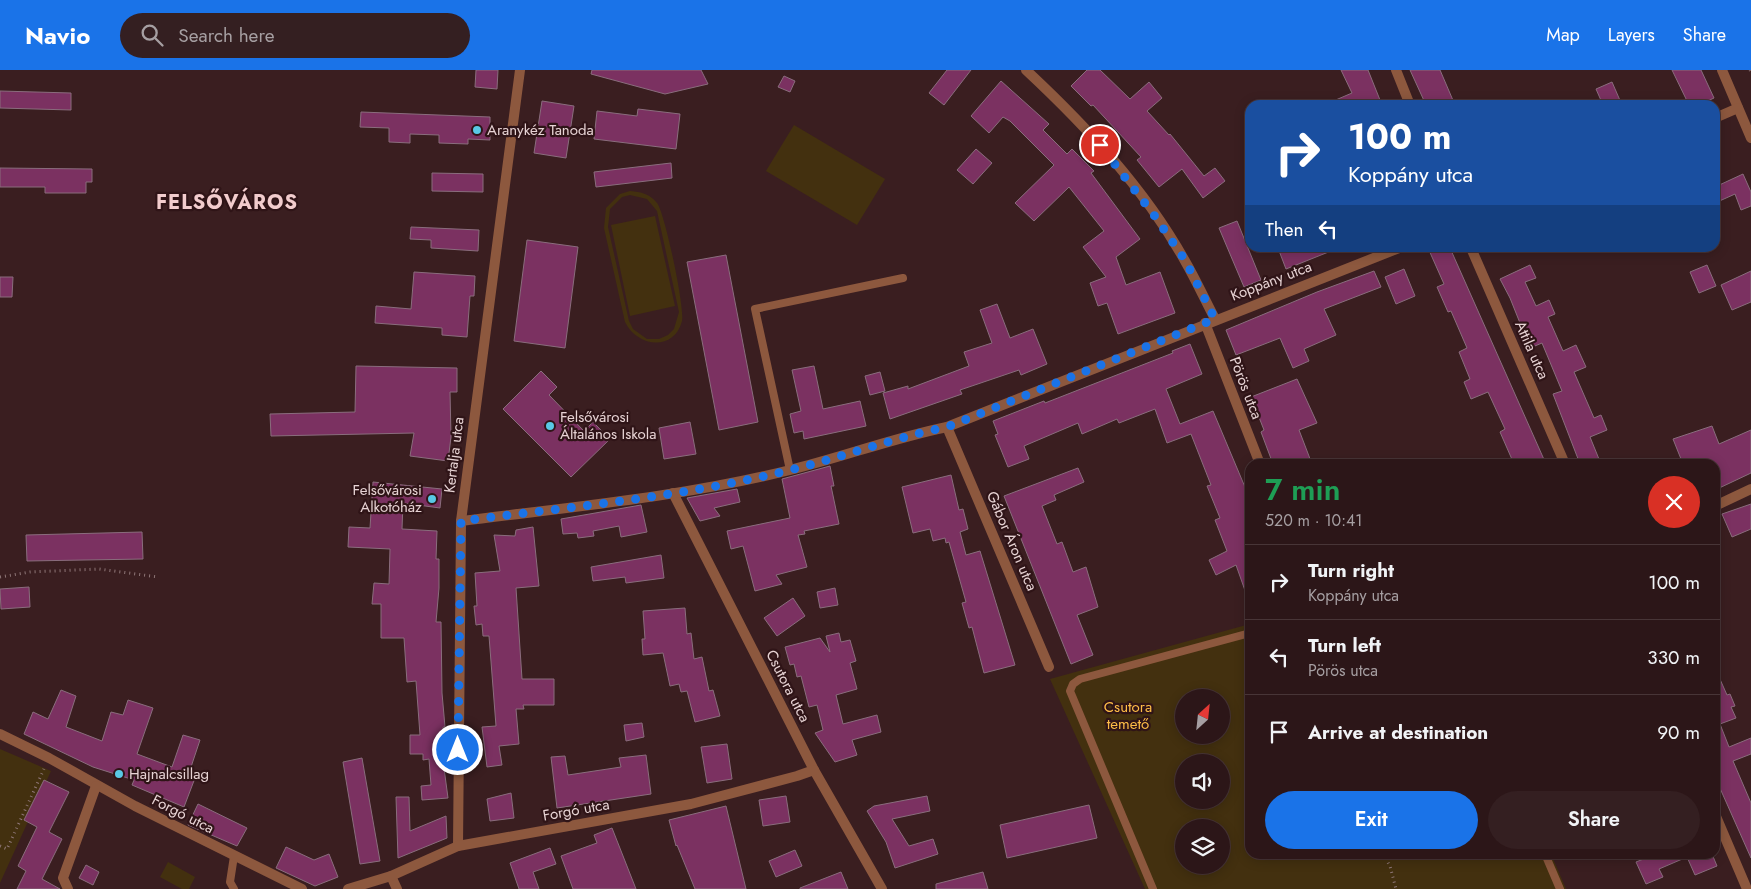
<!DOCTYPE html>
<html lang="en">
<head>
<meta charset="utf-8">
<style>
	:root { --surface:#2c1618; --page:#341f21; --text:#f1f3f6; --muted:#a69fa2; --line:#483537; --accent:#1a73e8 }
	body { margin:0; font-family:Jost,sans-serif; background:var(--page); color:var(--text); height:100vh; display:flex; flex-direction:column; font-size:19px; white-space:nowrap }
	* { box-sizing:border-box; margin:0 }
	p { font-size:16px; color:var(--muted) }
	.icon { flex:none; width:28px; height:28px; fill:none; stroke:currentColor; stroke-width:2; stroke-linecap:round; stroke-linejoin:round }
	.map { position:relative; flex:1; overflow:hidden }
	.details { position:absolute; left:1245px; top:389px; width:475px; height:400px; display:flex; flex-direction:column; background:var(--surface); border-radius:15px; box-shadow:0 2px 12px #0003,0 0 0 1px var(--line) }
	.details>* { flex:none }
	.guide { position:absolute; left:1245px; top:30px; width:475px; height:152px; border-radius:15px; box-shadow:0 2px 12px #0003,0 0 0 1px var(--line); background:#1a4fa0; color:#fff; overflow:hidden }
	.needle { width:32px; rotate:27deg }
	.buttons { position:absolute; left:1175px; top:619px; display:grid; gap:10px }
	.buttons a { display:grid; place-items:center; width:55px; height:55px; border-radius:50%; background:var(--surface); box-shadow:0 2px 12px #0003,0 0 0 1px var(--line); font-size:25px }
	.pin { position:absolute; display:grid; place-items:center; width:42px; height:42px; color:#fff; margin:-21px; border:2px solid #fff; border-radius:50%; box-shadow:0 1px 5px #0007 }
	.me { position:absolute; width:55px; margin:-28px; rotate:0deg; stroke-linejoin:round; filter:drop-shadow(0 0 4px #0008) }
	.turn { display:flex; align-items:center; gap:18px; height:105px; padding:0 20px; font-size:22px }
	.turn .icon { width:65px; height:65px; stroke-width:2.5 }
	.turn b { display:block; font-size:35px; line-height:42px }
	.then { display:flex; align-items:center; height:48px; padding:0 20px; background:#0003; gap:10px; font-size:19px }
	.round { display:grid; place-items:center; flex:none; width:52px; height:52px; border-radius:26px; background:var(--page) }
	.summary { display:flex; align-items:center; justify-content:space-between; height:85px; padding:0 20px }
	h1 { font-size:30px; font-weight:600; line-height:38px; color:#1e9e55 }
	.cta { display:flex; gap:10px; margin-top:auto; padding:10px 20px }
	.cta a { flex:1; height:58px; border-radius:30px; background:var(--accent); color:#fff; font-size:20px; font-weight:600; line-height:58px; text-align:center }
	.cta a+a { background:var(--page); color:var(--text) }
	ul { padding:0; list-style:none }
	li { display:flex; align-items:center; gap:15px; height:75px; padding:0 20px; border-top:1px solid var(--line) }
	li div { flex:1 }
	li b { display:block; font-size:19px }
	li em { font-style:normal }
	header { display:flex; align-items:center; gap:30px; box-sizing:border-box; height:70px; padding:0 25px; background:var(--accent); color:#fff }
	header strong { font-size:24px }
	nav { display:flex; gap:28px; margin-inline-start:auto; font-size:18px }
	.search { width:350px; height:45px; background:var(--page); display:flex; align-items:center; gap:12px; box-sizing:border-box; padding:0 18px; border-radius:28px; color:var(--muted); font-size:19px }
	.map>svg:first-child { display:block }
</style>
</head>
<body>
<header>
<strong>Navio</strong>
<div class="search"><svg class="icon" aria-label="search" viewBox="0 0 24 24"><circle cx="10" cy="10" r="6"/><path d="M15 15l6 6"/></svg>Search here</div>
<nav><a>Map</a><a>Layers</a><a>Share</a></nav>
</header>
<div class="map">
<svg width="1751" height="819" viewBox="0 0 1751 819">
	<rect width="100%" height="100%" fill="#3a1e20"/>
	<g fill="#43300f" fill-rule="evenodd">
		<polygon points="794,55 885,109 857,155 766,101"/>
		<path d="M630,121C641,122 650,124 657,133C665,143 685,239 682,251C674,282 637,277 625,252L604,158L606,138L620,124ZM630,125L647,129L657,141L679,242L674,259L668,265L659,269H647L633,259L629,251L608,157L610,139L622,127Z"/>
		<polygon points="655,146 675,236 630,246 611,155"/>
		<path d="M1250,554V784H1551L1566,819H1145L1050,609ZM1184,628H1221V665H1184ZM1184,692H1221V730H1184ZM1184,758H1221V795H1184Z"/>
		<polygon points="0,679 51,701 0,813"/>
		<polygon points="168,792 195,807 189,819 182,819 160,807"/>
	</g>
	<g fill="#7b3161" stroke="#8a6d7d">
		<polygon points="476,0 498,0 497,19 475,17"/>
		<polygon points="592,0 701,0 708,14 665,24 591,4"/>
		<polygon points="947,0 971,0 944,35 929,23"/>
		<polygon points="1087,0 1100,0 1130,29 1149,12 1162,28 1147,41 1169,65 1170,64 1204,106 1215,98 1225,111 1203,128 1182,99 1159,117 1137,90 1141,87 1093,35 1091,36 1071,16"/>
		<polygon points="1341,0 1368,0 1382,35 1324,35 1352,23"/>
		<polygon points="1410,0 1440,0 1455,35 1426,35"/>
		<polygon points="1672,0 1701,0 1714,28 1699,35 1689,35"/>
		<polygon points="784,6 795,11 790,22 778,17"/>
		<polygon points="1001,11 1049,54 1043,60 1067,84 1072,79 1094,101 1091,103 1140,169 1116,187 1126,215 1160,202 1175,243 1118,264 1107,233 1098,236 1090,213 1106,207 1083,177 1104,161 1069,117 1034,151 1015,133 1054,95 1010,51 1003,47 989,63 971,46"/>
		<polygon points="1612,12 1622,35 1603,35 1596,19"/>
		<polygon points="0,21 71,23 71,40 0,38"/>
		<polygon points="542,31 574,36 566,88 534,83"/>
		<polygon points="638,39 680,44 676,79 594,69 597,41 637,46"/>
		<polygon points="361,42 490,47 490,70 468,69 468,74 439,73 439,65 410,64 410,73 389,72 389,58 360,57"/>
		<polygon points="976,79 992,93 973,114 957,100"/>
		<polygon points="671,93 672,108 596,117 594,102"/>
		<polygon points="0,98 92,99 92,112 86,112 86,123 45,123 45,117 0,117"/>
		<polygon points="432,103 483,104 483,122 432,121"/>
		<polygon points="1743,104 1751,122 1751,136 1741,140 1735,124 1715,133 1715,117"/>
		<polygon points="1237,151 1261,210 1244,217 1219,158"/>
		<polygon points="411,157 479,160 478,181 431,178 431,170 410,169"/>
		<polygon points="527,170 578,177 565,278 514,271"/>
		<polygon points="1278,178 1336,178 1336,179 1286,199"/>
		<polygon points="1428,178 1450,178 1546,394 1514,394 1500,362 1505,359 1488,322 1471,329 1464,312 1470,309 1459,282 1467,278 1451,241 1448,242 1437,217 1444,214"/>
		<polygon points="726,185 758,352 719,360 687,192"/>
		<polygon points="1530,195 1536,208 1525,212 1536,236 1549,230 1555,244 1548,247 1563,281 1576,275 1586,297 1574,302 1594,348 1601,345 1607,360 1590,367 1601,394 1580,394 1553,324 1562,321 1542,273 1530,278 1510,228 1500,209"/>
		<polygon points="1707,195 1716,216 1699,223 1690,202"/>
		<polygon points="1404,199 1415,226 1396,234 1385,207"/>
		<polygon points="1374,201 1381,217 1324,239 1336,265 1304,279 1309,291 1293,298 1280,268 1236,285 1226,260 1317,222"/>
		<polygon points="1751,201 1751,232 1732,240 1721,215"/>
		<polygon points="414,202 475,206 474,226 470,226 467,267 442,265 442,258 375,253 376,236 411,239"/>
		<polygon points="0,207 13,207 12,227 0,227"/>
		<polygon points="997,234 1010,268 1033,259 1047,294 1021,305 1019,300 960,320 962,324 890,349 883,323 908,316 908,319 969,296 964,282 992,273 980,240"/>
		<polygon points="1190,274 1202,304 1166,319 1180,354 1213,341 1250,429 1250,529 1248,529 1236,495 1216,505 1209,490 1227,481 1215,450 1220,448 1207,416 1211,415 1191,364 1167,373 1155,339 1119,353 1117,349 1082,364 1078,353 1024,376 1029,389 1008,397 995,365 998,364 993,351 1044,331 1045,333 1173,283 1172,281"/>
		<polygon points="356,296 457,298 457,322 450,322 451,367 448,391 410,386 414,363 271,366 270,344 355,342"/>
		<polygon points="814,296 823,339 860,331 866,356 804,369 803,361 794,363 790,344 801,341 792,300"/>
		<polygon points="541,301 557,317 549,325 584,361 593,352 610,369 571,407 503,339"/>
		<polygon points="880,302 885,321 870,325 865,306"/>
		<polygon points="1297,309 1317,353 1299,360 1312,394 1273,394 1261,362 1264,360 1251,327"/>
		<polygon points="690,352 696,384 664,389 659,358"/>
		<polygon points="1712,356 1719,374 1751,360 1751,403 1715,420 1715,394 1683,394 1673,369"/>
		<polygon points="830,396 834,416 831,416 839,454 804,461 805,464 798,465 807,497 776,505 782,514 755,521 743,476 731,479 727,461 790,448 782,409"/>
		<polygon points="1078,398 1084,412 1054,425 1056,430 1042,436 1057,474 1062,472 1073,502 1086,497 1098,537 1077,545 1093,585 1071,594 1004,426"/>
		<polygon points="951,405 959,440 963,439 968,459 960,462 966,485 980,481 1015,595 984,603 972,557 969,558 962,533 966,532 949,472 946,473 945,468 933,471 930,459 913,463 902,417"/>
		<polygon points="373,412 442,419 440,438 403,433 402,459 437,461 436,489 439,489 439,518 436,552 441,552 442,623 445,657 443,657 444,698 448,728 422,730 421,716 431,715 429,689 423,690 423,684 410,684 410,665 420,665 416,611 407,612 404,568 381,568 381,534 372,534 374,513 389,514 390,479 348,477 349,457 370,458"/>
		<polygon points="737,419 740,432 714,438 720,446 700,451 687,428"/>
		<polygon points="1751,434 1751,459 1732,467 1722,444"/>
		<polygon points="641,435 647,462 621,467 619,456 593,461 594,466 578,468 577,463 563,464 561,449"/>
		<polygon points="533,457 539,516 516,518 522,609 554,609 554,635 523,635 524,639 516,639 519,674 499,676 502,695 487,697 482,657 496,656 489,566 483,566 482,554 476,555 474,536 477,536 475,503 500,501 494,465 515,466 516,460"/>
		<polygon points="142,462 143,489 27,491 26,465"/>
		<polygon points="661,485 664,508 626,513 625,507 593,511 591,497"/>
		<polygon points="29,517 30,537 1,539 0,519"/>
		<polygon points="835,518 838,535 820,538 817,522"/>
		<polygon points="793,528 805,546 777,566 764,548"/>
		<polygon points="685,538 687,564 691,563 694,589 702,587 709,621 713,620 720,646 695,652 687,621 681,622 679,614 670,616 663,583 643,585 642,569 645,569 643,541"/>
		<polygon points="839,563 841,572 850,570 856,591 850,593 857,619 836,625 843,654 877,645 881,662 852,670 857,685 835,692 815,663 823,660 817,635 809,637 801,606 797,607 794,594 790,595 785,577 820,568 830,582 826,566"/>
		<polygon points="1715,598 1727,625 1730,624 1735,636 1731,637 1736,648 1720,654 1729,677 1751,668 1751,684 1733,691 1751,733 1751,788 1715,707"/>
		<polygon points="61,620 76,626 66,657 102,671 111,642 123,645 128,630 153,638 137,684 172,697 183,665 200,670 188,706 195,708 184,737 132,715 134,710 93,697 24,664 33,642 48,649"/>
		<polygon points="642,653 644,667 626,671 624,655"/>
		<polygon points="727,674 732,709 707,713 701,677"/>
		<polygon points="646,685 651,724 557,738 551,687 565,686 568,705 621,697 619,688"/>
		<polygon points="362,688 380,791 360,794 343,692"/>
		<polygon points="44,710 69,722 49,762 62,769 42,809 60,819 17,819 26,801 18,796 37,757 24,750"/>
		<polygon points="511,723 514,748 490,751 487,729"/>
		<polygon points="786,726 790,752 763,756 759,730"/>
		<polygon points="927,726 930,741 892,749 909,776 933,769 938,784 895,798 886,772 867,741 874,736"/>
		<polygon points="396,727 409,727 410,761 446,746 447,768 398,788"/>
		<polygon points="198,734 247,758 237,776 188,755"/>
		<polygon points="1089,735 1097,768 1007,788 1000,755"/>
		<polygon points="726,736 746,819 695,819 677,775 676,776 669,750"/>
		<polygon points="612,758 636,819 573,819 561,786 597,773 594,765"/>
		<polygon points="286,777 314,790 329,784 338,807 315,816 276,798"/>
		<polygon points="550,778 556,794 533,802 539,819 519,819 510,793"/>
		<polygon points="795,780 802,796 776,807 769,791"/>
		<polygon points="1656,784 1712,784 1717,796 1695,805 1687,787 1659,799 1663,807 1646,814 1636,792"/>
		<polygon points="86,795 99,802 93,815 79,808"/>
		<polygon points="841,802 848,819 800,819 800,818"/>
		<polygon points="983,802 988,819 936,819 936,814"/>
	</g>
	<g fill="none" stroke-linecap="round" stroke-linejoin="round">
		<g stroke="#8e7677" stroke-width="3" stroke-dasharray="1 4" stroke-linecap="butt">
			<polyline points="1750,0 1751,2"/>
			<polyline points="0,507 30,502 99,499 158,507"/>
			<polyline points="0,776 7,779 44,699"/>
			<polyline points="1383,784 1390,796 1396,819"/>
		</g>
		<g stroke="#8d583e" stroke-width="8">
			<polyline points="790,400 755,239 903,208"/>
			<polyline points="1545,784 1560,819"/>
			<polyline points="234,819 230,812 234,786"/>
			<polyline points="1153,819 1070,621 1073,614 1080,609 1250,563"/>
		</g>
		<g stroke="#8d583e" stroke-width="10">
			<path d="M1026,0C1086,56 1145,119 1185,191C1196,210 1205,230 1215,249"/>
			<polyline points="1396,0 1410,35"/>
			<polyline points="1722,0 1751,68"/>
			<polyline points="1715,48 1738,38"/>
			<polyline points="1471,178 1565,394"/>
			<polyline points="1205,253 1260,394"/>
			<polyline points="947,357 1049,597"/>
			<polyline points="673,423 814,700 882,819"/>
			<polyline points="1715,436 1751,419"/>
			<path d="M461,451C570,437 682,427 790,400C843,387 893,368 947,357L1399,178"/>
			<polyline points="0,664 49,688 135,736 302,819"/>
			<polyline points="1715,744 1747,819"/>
			<polyline points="458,776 461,451 520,0"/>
			<polyline points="391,806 397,819"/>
			<polyline points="68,819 63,808 96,716"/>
			<polyline points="348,819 391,806 458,776 691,734 797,706 814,700"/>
		</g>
	</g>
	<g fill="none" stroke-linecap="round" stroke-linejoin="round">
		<path stroke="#1a73e8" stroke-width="9" stroke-dasharray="0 16.2" d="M458,680L461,451C570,437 683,427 790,400C843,387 893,368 947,357L1215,249L1185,190L1154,145L1100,75"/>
	</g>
	<g fill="#59c8e5" stroke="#2f1417" stroke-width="2">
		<circle cx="477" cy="60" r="5"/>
		<circle cx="550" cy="356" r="5"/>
		<circle cx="432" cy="429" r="5"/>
		<circle cx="119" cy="704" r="5"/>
	</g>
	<g text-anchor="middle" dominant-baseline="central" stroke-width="4.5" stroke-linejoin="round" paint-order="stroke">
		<g font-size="15" fill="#e7d3d4" stroke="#2f1417" text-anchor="start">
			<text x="487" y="60">Aranykéz Tanoda</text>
			<text x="560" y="347">Felsővárosi<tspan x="560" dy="17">Általános Iskola</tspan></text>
			<text x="422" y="420" text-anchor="end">Felsővárosi<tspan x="422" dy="17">Alkotóház</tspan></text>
			<text x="129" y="704">Hajnalcsillag</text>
		</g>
		<g font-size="15" fill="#e7d3d4" stroke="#2f1417">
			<text transform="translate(1271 211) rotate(-21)">Koppány utca</text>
			<text transform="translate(1532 280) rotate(66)">Attila utca</text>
			<text transform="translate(1246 318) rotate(69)">Pörös utca</text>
			<text transform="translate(454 385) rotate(-83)">Kertalja utca</text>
			<text transform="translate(1012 471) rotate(67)">Gábor Áron utca</text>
			<text transform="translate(788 616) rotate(63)">Csutora utca</text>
			<text transform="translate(576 740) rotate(-10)">Forgó utca</text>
			<text transform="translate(183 744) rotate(27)">Forgó utca</text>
		</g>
		<g font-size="15" fill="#fdbc47" stroke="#2f1417">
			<text x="1128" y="637">Csutora<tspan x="1128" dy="17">temető</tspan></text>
		</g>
		<g font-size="20" font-weight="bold" letter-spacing="1" fill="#f2cccd" stroke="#2f1417">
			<text x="227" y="132">FELSŐVÁROS</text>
		</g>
	</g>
</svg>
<div class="buttons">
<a><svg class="needle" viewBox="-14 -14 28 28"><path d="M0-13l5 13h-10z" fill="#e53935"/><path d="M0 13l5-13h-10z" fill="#a69fa2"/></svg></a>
<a><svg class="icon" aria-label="sound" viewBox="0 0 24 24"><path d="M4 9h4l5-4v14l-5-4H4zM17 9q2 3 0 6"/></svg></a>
<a><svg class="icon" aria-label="layers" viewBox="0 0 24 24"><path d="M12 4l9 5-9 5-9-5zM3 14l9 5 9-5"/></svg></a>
</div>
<div class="pin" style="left:1100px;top:75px;background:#d93025"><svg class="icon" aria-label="arrive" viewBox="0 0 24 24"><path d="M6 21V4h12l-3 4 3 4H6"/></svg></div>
<svg class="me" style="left:458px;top:680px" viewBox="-20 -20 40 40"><circle r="17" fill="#1a73e8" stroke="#fff" stroke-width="3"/><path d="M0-11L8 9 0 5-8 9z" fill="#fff"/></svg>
<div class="guide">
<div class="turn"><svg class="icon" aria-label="right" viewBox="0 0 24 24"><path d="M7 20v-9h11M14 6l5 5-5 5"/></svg><div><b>100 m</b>Koppány utca</div></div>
<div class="then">Then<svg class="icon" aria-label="left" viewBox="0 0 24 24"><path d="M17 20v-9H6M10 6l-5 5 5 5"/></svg></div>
</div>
<section class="details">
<div class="summary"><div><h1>7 min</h1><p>520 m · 10:41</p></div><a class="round" style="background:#d93025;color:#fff"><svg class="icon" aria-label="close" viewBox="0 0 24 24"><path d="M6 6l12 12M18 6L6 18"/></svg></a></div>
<ul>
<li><svg class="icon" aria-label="right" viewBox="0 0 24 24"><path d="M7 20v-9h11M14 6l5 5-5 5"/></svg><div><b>Turn right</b><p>Koppány utca</p></div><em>100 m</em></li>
<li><svg class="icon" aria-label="left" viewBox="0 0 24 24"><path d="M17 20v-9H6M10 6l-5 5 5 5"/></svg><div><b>Turn left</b><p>Pörös utca</p></div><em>330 m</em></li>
<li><svg class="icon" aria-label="arrive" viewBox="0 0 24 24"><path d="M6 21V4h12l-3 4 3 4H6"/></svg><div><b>Arrive at destination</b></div><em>90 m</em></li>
</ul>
<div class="cta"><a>Exit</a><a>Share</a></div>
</section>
</div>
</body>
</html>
